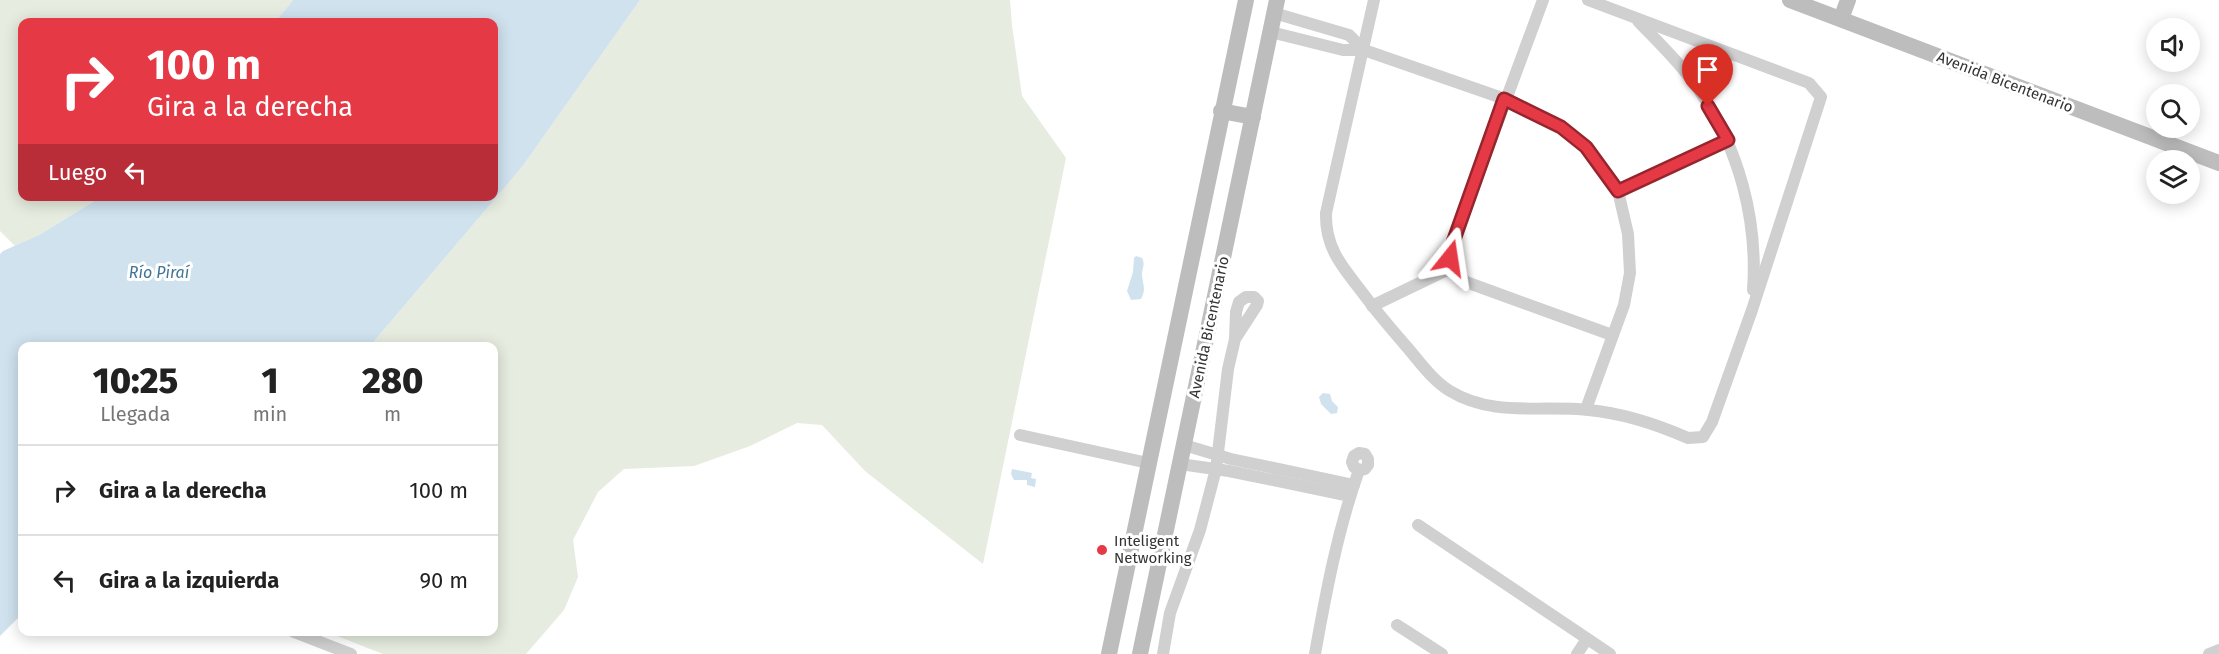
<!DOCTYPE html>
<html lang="es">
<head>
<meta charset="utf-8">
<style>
	:root { --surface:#fff; --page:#f2f2f2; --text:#222; --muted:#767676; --line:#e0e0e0 }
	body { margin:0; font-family:"Fira Sans",sans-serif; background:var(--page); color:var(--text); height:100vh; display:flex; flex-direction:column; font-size:22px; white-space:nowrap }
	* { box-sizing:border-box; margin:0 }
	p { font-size:20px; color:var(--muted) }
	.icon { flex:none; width:33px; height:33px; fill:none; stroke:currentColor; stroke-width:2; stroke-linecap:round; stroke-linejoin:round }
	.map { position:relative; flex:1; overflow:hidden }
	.drawer { position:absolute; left:18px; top:342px; width:480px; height:294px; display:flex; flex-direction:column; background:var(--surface); border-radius:12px; box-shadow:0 3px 15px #0003 }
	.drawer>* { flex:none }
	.banner { position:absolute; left:18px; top:18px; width:480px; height:183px; border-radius:12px; box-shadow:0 3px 15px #0003; background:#e63946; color:#fff; overflow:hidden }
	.fabs { position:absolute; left:2146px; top:18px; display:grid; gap:12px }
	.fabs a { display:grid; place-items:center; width:54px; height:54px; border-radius:50%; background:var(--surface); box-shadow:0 3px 15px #0003; font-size:30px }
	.pin { position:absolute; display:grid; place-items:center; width:51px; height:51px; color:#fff; margin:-62px -26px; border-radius:50% 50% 50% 0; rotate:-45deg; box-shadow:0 0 6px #0007 }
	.pin .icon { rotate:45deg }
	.me { position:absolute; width:66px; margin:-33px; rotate:15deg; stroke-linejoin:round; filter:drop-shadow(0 0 4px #0008) }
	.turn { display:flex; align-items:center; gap:21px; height:126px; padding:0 30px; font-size:27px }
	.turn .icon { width:78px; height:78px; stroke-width:2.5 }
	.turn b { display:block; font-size:42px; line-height:51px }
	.then { display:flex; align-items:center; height:57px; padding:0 30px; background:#0003; gap:12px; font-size:22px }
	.eta { display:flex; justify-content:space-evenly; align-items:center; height:102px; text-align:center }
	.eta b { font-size:36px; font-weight:800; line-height:42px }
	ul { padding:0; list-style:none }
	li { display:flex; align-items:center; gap:18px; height:90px; padding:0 30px; border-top:2px solid var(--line) }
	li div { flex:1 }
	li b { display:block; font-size:22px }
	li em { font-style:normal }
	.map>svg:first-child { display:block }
</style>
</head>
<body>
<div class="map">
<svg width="2219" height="654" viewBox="0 0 2219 654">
	<rect width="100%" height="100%" fill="#fff"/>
	<g fill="#e6ecdf">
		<polygon points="0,0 293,0 275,22 22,22 22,196 101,197 39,235 15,246 0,231"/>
		<polygon points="640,0 1010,0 1012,25 1022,96 1066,158 983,564 865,471 822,425 797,423 750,446 694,466 624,469 598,492 573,540 578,577 564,610 526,654 383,654 327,632 494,632 494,346 370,346 522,167"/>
	</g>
	<g fill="#cfe2ee">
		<polygon points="293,0 640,0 522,167 370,346 22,346 22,614 0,636 0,254 3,251 39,235 101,197 494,196 494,22 275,22"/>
		<path d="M1136,256L1142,258C1145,264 1143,266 1142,273C1142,284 1147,288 1141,299L1131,300L1127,291L1133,272L1134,258Z"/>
		<polygon points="1323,393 1330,394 1332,401 1338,407 1337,413 1331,414 1321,404 1319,397"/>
		<polygon points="1012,469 1032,473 1031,478 1036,479 1035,487 1027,485 1027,480 1014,480 1011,474"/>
	</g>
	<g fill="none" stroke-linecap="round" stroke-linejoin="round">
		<g stroke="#d0d0d0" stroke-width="12">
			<path d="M1374,0L1326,213C1325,252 1346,270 1368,300C1380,316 1393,331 1406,346C1420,362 1432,380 1450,391C1492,417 1542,405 1588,410C1623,413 1656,424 1688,438L1703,437L1712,422L1752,310L1821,97L1809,83L1588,0"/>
			<path d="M1543,0L1451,248C1450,263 1454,272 1466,282L1612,335"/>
			<polyline points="1274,13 1349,35 1364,50"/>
			<path d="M1638,21C1659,43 1682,65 1699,90C1739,149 1758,220 1753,290"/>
			<polyline points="1271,32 1343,50 1364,50 1505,99 1561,127 1586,147 1618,191 1628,234 1630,273 1624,305 1586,409"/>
			<polyline points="1618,191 1728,140"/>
			<polyline points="1372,306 1453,267"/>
			<polyline points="1020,435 1148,463"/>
			<polyline points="1184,445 1231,459 1354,485"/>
			<polyline points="1180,464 1229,471 1350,496"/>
			<polyline points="1418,525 1610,654"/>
			<polyline points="1397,625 1442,654"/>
			<polyline points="294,632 351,654"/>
			<polyline points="1163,654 1170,613 1200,530 1216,469 1228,369 1235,339 1236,312 1239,302 1246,297 1254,297 1258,301 1257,305 1235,339"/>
			<path d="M1315,654C1326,592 1338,529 1359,470L1365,469L1368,465V459L1365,454L1359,453L1354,456L1352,462L1354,467L1359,470"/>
			<polyline points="1577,654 1587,639"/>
			<polyline points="2209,654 2219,650"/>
		</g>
		<g stroke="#bdbdbd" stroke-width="16">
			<polyline points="1790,0 2219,163"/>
			<polyline points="1841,19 1848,0"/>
			<polyline points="1221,111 1253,117"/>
			<polyline points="1109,654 1246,0"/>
			<polyline points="1140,654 1277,0"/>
		</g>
	</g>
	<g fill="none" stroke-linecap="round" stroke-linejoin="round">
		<g stroke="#96252e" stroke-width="15">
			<polyline id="route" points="1450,258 1451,248 1504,99 1561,127 1586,147 1618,191 1728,140 1708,106"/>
		</g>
		<use href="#route" stroke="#e63946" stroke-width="10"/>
	</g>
	<circle fill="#e63946" stroke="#fff" stroke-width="2" cx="1102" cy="550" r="6"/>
	<g text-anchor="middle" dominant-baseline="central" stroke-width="6" stroke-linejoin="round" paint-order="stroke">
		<g font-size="15" fill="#333" stroke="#fff">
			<text transform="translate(2005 82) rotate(21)">Avenida Bicentenario</text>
			<text transform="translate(1209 327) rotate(-78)">Avenida Bicentenario</text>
		</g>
		<g font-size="15" fill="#333" stroke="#fff" text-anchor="start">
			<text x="1114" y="541">Inteligent<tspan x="1114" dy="17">Networking</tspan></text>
		</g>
		<g font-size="16" font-style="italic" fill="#3f7597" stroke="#fff">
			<text x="159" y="272">Río Piraí</text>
		</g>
	</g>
</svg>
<div class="fabs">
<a><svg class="icon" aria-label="sound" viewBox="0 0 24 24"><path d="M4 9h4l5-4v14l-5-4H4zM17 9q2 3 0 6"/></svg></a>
<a><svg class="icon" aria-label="search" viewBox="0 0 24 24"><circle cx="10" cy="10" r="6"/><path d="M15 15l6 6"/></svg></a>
<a><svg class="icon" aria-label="layers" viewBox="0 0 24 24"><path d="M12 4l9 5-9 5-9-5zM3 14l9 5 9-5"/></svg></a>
</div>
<div class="pin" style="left:1708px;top:106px;background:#d93025"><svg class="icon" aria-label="arrive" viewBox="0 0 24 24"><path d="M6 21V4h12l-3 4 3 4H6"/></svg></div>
<svg class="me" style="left:1450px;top:258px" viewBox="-20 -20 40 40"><path d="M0-17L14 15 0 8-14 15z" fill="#e63946" stroke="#fff" stroke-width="4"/></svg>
<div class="banner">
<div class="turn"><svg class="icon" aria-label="right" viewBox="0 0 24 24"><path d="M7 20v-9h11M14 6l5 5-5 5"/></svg><div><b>100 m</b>Gira a la derecha</div></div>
<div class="then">Luego<svg class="icon" aria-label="left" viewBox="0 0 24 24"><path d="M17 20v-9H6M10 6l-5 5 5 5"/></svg></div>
</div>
<section class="drawer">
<div class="eta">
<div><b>10:25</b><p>Llegada</p></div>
<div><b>1</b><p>min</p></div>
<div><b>280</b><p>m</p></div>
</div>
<ul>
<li><svg class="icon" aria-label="right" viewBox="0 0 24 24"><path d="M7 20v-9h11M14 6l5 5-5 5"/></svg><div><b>Gira a la derecha</b></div><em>100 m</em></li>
<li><svg class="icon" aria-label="left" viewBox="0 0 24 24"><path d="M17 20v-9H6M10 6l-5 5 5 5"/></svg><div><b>Gira a la izquierda</b></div><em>90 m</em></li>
</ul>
</section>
</div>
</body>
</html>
